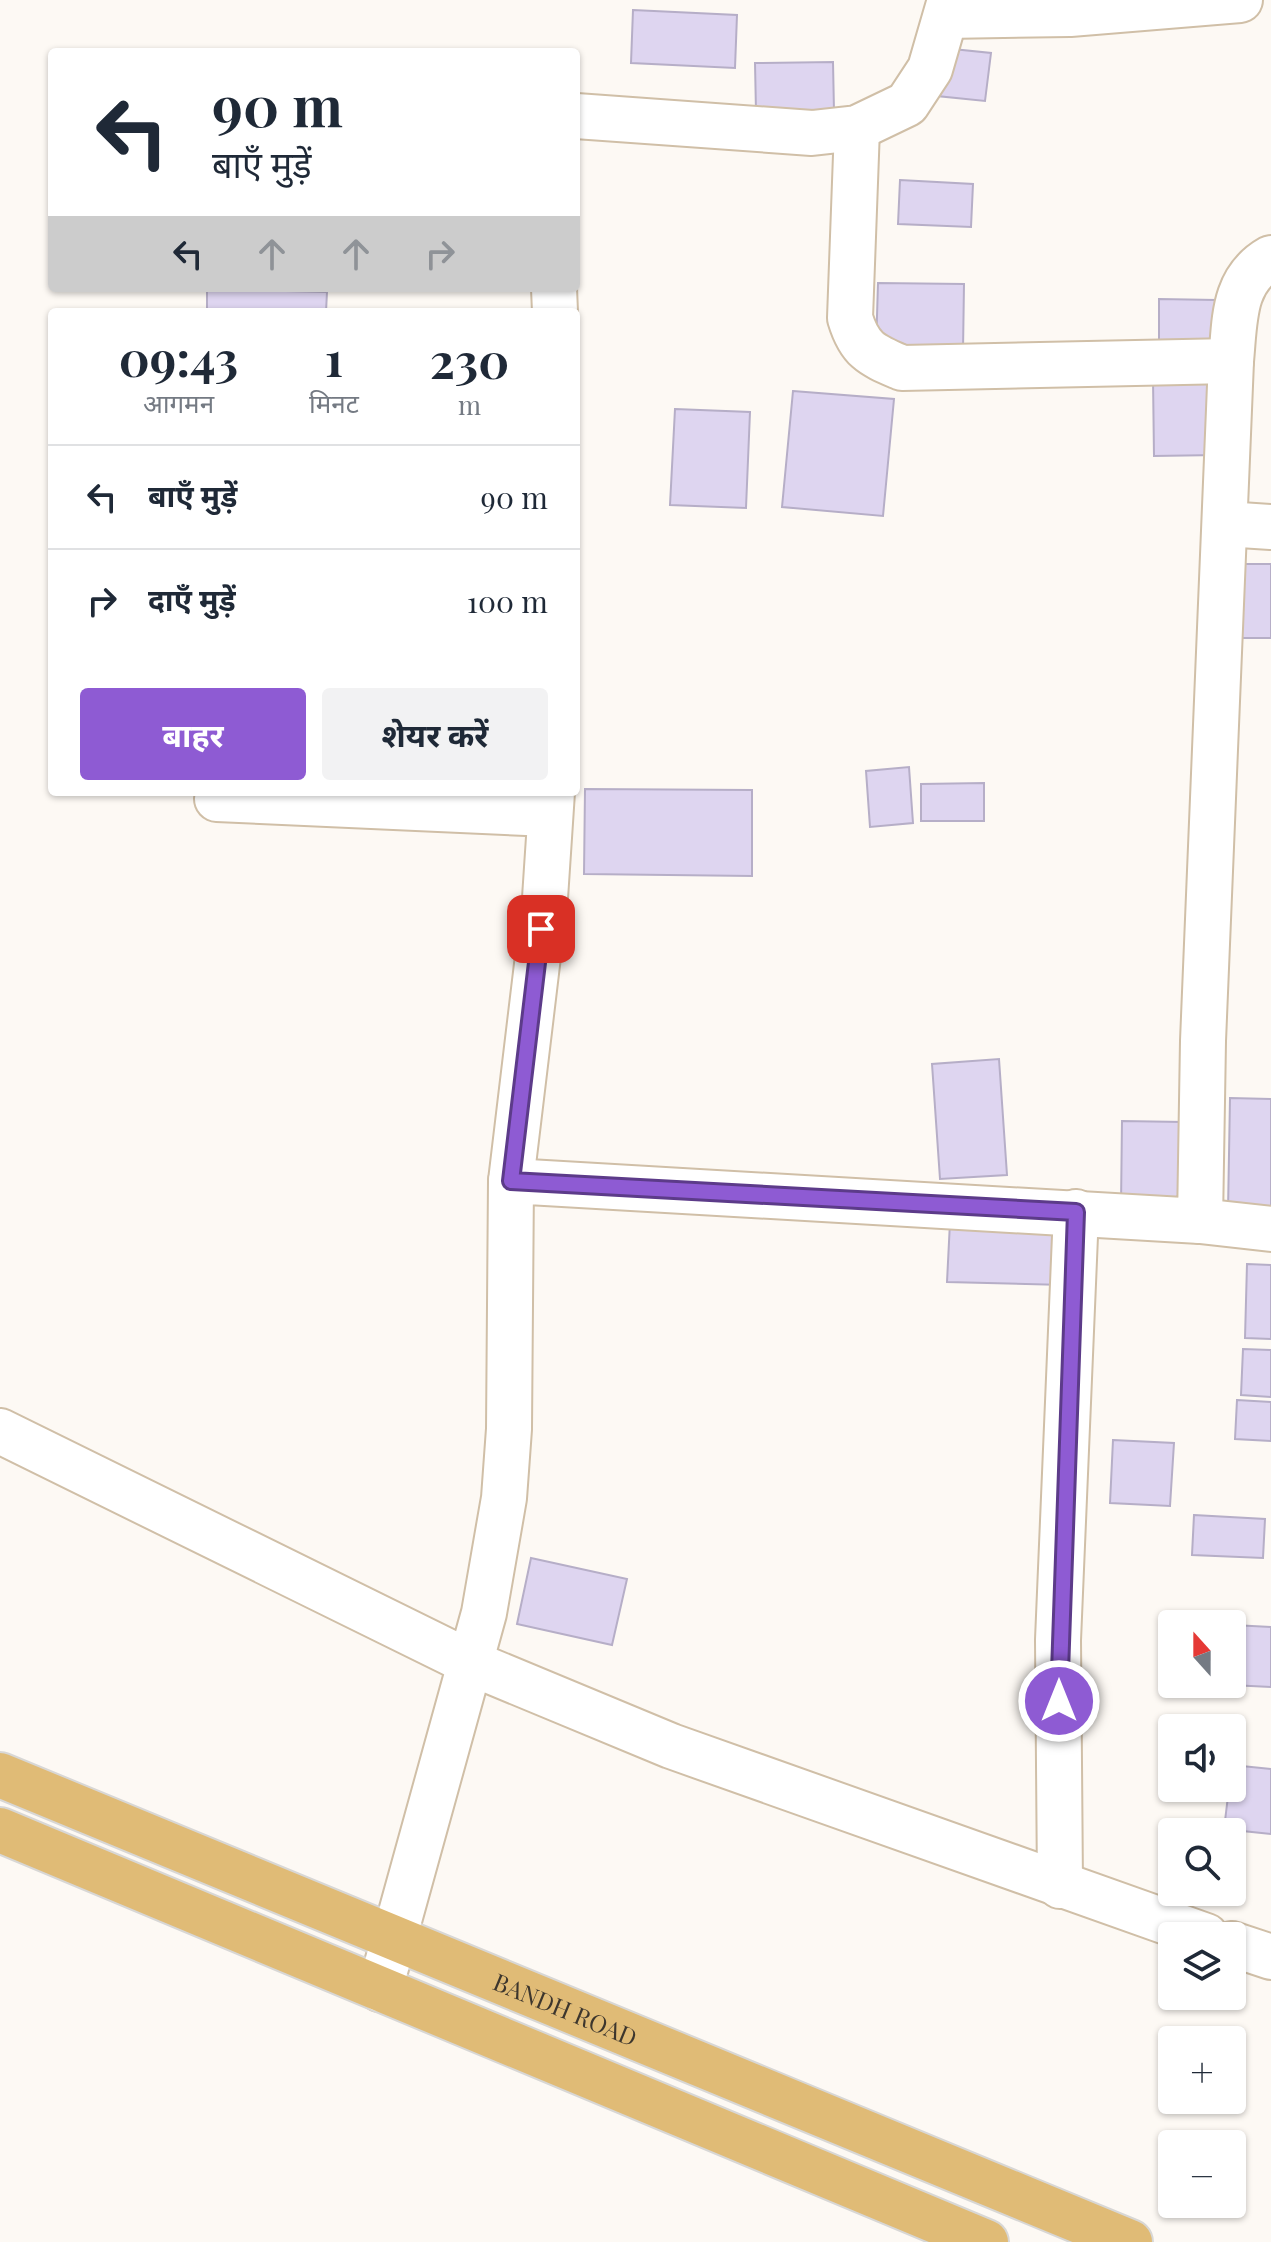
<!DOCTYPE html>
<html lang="hi">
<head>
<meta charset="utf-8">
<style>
	:root { --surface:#fff; --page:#f2f2f3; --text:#1f2937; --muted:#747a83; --line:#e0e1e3; --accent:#8e5bd3 }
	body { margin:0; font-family:"Playfair Display","Noto Sans Devanagari",serif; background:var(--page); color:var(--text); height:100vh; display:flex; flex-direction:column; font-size:30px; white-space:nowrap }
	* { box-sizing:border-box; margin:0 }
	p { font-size:26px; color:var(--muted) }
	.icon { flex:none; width:44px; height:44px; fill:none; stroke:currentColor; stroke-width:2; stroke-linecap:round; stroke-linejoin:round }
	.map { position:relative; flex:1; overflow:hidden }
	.panel { position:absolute; left:48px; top:308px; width:532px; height:488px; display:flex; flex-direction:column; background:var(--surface); border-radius:8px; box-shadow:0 2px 6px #0004 }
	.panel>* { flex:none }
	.top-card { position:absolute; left:48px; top:48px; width:532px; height:244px; border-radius:8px; box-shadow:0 2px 6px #0004; background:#fff; color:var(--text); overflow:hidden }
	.needle { width:52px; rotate:339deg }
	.controls { position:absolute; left:1158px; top:1610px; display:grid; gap:16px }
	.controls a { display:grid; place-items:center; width:88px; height:88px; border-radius:8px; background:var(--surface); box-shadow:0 2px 6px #0004; font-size:40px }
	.pin { position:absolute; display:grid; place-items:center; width:68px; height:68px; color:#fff; margin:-34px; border-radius:16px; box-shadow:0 4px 12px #0006 }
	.me { position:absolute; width:88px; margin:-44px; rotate:0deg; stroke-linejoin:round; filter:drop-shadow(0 0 6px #0008) }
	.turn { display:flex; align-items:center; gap:28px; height:168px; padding:0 32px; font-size:36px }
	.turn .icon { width:104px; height:104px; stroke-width:2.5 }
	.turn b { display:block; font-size:56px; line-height:68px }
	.lanes { display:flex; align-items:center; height:76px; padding:0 32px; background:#0003; justify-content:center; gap:40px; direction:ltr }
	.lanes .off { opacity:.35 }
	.eta { display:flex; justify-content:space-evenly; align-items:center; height:136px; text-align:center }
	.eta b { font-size:48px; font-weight:700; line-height:56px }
	.primary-button { display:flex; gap:16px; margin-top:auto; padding:16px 32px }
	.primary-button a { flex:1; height:92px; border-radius:8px; background:var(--accent); color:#fff; font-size:32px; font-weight:700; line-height:92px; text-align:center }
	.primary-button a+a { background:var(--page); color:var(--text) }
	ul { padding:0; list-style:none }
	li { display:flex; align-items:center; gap:24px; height:104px; padding:0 32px; border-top:2px solid var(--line) }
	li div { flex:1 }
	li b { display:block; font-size:30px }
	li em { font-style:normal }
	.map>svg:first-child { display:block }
</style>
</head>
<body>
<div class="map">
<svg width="1271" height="2242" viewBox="0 0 1271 2242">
	<rect width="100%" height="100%" fill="#fdf9f4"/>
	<g fill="#ded5f0" stroke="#b6aec7" stroke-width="2">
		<polygon points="633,10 737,15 735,68 631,63"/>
		<polygon points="943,48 991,53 985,101 937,96"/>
		<polygon points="833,62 834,111 756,112 755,63"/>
		<polygon points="900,180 973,184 971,227 898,224"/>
		<polygon points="878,283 964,284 963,351 876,349"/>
		<polygon points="207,289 327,292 326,312 207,312"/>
		<polygon points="1159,299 1216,300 1216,342 1159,340"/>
		<polygon points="1217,378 1218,455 1154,456 1153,379"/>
		<polygon points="793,391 894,399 883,516 782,507"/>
		<polygon points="675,409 750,412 746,508 670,505"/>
		<rect x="1242" y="564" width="29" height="74"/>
		<polygon points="909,767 913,823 870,827 866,771"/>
		<polygon points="984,783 984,821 921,821 921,784"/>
		<polygon points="585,789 752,790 752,876 584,874"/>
		<polygon points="999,1059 1007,1175 940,1179 932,1064"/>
		<polygon points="1230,1098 1271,1099 1271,1211 1228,1211"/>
		<polygon points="1122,1121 1183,1122 1182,1206 1121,1205"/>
		<polygon points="950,1222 1066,1225 1064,1285 947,1282"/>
		<polygon points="1247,1264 1271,1265 1271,1339 1245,1338"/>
		<polygon points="1243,1349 1271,1350 1271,1397 1241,1395"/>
		<polygon points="1237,1400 1271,1402 1271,1441 1235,1439"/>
		<polygon points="1113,1440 1174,1443 1170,1506 1110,1503"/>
		<polygon points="1194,1515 1265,1519 1263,1558 1192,1555"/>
		<polygon points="531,1558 627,1579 612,1645 517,1624"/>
		<polygon points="1233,1625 1271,1627 1271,1687 1231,1685"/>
		<polygon points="1232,1765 1271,1769 1271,1834 1224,1829 1229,1788 1232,1788"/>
	</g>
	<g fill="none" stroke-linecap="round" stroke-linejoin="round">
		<g stroke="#d0bfa7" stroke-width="48">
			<g id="minor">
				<polyline points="946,16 1070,14 1240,0"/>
				<polyline points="576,116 812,133 857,128 907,104 930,69 950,0"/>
				<path d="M857,128L850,318C860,351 872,355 902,368L1231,361"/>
				<polyline points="554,288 555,312"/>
				<polyline points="1225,524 1271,527"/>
				<polyline points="217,799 550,814"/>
				<polyline points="511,1181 545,898 552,792"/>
				<polyline points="1200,1221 1271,1229"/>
				<polyline points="0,1431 471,1663 671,1746 1206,1936"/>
				<polyline points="1060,1886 1058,1640 1076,1212"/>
				<polyline points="1232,1944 1271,1957"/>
				<path d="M380,1989L484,1613L504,1498L509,1429L511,1181L1200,1221L1203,1041L1231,361C1235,321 1232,280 1271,258"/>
			</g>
		</g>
		<g stroke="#d8d7d5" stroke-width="48">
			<g id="major">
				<path id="s1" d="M0,1775L1130,2242"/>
				<polyline points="0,1830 986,2242"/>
			</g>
		</g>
		<use href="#minor" stroke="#fff" stroke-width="44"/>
		<use href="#major" stroke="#e0bb76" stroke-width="44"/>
	</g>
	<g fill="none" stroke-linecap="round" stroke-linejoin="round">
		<g stroke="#5c3b89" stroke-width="20">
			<polyline id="route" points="541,929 511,1181 1076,1212 1059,1701"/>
		</g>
		<use href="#route" stroke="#8e5bd3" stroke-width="14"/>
	</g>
	<g text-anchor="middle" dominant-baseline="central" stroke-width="6" stroke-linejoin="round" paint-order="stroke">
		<g font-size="24" fill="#3d362d" stroke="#fdf9f4">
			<text stroke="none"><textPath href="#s1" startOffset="612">BANDH ROAD</textPath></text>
		</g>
	</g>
</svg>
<div class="controls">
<a><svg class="needle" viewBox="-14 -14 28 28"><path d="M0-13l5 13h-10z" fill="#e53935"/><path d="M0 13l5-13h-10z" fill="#747a83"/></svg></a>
<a><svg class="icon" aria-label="sound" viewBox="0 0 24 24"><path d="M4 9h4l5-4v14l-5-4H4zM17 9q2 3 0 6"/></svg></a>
<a><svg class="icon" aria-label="search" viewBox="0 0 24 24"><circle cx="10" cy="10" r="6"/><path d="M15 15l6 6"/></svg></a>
<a><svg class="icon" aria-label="layers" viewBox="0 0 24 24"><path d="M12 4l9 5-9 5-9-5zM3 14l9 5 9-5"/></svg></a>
<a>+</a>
<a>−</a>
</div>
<div class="pin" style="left:541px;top:929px;background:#d93025"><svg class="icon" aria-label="arrive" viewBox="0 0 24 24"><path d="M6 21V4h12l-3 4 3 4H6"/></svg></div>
<svg class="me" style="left:1059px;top:1701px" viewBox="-20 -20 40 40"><circle r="17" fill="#8e5bd3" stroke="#fff" stroke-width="3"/><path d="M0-11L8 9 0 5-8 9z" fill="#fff"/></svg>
<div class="top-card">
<div class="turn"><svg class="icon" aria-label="left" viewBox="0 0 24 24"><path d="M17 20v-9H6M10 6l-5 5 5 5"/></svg><div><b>90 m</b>बाएँ मुड़ें</div></div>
<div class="lanes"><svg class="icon" aria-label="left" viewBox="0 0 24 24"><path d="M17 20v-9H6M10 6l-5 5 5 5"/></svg><svg class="icon off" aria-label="ahead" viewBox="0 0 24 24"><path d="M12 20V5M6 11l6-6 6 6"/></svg><svg class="icon off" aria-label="ahead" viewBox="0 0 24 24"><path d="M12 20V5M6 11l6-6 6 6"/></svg><svg class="icon off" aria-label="right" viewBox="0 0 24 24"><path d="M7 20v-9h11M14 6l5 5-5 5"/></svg></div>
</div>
<section class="panel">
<div class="eta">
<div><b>09:43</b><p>आगमन</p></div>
<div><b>1</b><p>मिनट</p></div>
<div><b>230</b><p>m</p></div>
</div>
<ul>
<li><svg class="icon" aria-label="left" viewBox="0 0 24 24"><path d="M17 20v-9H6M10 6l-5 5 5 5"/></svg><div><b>बाएँ मुड़ें</b></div><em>90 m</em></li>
<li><svg class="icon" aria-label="right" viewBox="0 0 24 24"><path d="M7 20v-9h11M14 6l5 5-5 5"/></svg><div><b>दाएँ मुड़ें</b></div><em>100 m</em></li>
</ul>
<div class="primary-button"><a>बाहर</a><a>शेयर करें</a></div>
</section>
</div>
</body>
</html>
